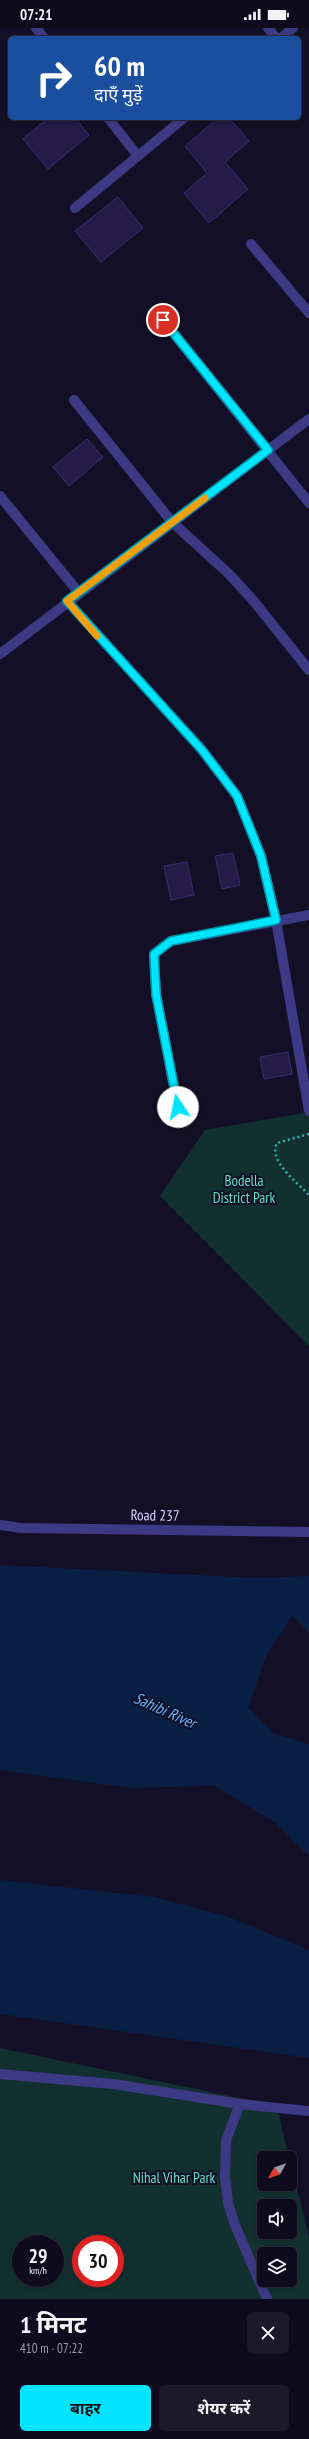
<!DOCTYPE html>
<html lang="hi">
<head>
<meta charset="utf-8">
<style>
	:root { --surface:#0e0b1c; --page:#1c1929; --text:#f1f3f6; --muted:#9b9ba3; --line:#2e2b3b; --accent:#00e5ff }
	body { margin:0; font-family:"PT Sans Narrow","Noto Sans Devanagari",sans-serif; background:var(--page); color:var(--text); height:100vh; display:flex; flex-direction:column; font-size:15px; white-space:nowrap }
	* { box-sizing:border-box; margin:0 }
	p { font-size:13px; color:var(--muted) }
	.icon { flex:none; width:22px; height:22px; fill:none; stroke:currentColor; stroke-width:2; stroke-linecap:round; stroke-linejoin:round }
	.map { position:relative; height:2271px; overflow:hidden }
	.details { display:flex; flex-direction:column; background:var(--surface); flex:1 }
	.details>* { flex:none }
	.top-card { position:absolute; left:8px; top:8px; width:293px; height:84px; border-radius:6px; box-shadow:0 2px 6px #0003,0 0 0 1px var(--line); background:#1a4fa0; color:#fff; overflow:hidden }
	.needle { width:26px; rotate:230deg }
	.buttons { position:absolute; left:257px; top:2123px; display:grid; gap:8px }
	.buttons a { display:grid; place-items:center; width:40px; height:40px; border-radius:6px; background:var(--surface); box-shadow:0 2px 6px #0003,0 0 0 1px var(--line); font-size:20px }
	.speed { position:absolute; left:12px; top:2207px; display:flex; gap:8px; font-size:20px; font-weight:700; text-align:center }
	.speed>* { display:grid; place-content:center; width:52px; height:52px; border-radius:50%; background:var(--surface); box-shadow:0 2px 6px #0003,0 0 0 1px var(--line); line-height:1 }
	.speed small { font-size:10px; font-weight:400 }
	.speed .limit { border:6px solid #d22; background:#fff; color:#111 }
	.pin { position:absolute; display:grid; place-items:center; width:34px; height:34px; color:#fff; margin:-17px; border:2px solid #fff; border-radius:50%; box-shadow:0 1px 4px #0007 }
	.me { position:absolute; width:44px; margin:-22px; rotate:349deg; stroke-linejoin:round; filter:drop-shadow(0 0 3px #0008) }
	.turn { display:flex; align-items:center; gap:14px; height:84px; padding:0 20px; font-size:18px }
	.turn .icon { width:52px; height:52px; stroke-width:2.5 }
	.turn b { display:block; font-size:28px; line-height:34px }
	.round { display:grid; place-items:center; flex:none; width:42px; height:42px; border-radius:6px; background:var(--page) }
	.summary { display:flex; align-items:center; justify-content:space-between; height:68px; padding:0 20px }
	h1 { font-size:24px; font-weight:700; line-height:30px }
	.cta { display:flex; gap:8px; margin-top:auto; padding:8px 20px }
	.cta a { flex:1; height:46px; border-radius:6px; background:var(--accent); color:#111; font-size:16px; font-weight:700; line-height:46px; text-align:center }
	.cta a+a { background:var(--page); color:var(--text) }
	.status { display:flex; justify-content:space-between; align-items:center; height:28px; padding:0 20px; background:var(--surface); direction:ltr }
	.status svg { height:11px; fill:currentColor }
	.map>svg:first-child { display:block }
</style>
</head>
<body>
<div class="status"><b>07:21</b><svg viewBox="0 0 49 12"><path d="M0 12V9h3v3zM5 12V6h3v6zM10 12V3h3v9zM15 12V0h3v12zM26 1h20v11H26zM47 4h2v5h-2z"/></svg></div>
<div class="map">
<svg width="309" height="2271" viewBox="0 0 309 2271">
	<rect width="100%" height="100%" fill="#130f26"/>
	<g fill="#12302f" fill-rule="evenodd">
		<polygon points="309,1084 309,1318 160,1168 205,1102"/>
		<path d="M0,2020L277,2078L289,2130H264V2156H290V2132L309,2209V2271H0ZM264,2178H290V2204H264ZM21,2216H55V2250H21ZM81,2216H115V2250H81ZM264,2226H290V2252H264Z"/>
	</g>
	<g fill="#0a1f44">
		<polygon points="0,1537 254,1550 309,1548 309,1605 292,1588 266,1628 248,1680 274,1706 309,1716 309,1828 276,1795 215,1758 131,1760 0,1742"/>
		<polygon points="0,1852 154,1869 229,1889 309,1922 309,2030 0,1986"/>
	</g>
	<g fill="#241b47" stroke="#3b2d73">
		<polygon points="48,90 75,90 89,107 48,141 23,111"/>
		<polygon points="218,90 229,90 249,113 225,134 248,161 209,195 184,165 207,145 185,118"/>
		<polygon points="118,169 143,200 101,234 75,203"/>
		<polygon points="87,411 103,429 69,458 53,439"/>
		<polygon points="233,825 240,857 222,861 215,828"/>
		<polygon points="187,834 194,867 171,872 164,838"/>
		<polygon points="288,1024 292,1046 264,1051 260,1029"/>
	</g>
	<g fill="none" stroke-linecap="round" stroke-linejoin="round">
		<path stroke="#2fb8b0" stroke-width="2.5" stroke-dasharray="2 3" stroke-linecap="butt" d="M309,1106L277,1115C268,1133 297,1154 309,1167"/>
		<g stroke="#3d3a85" stroke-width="10">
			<polyline points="36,0 44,10"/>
			<polyline points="268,0 276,10"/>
			<polyline points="281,10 293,0"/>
			<polyline points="108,90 138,128"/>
			<polyline points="75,180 184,90"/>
			<polyline points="251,216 309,285"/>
			<polyline points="163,292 309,475"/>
			<polyline points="74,372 172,494 229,546 252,571 309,642"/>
			<polyline points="0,468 79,565"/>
			<polyline points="67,573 202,722 237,768 261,828 276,892 309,1083"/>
			<polyline points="0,626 309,391"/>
			<polyline points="178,1079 156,966 154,926 171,913 309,887"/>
		</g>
		<g stroke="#3d3a85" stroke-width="10">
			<polyline points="0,1497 21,1500 309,1504"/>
			<polyline points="0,2046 113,2056 240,2076 309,2083"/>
			<polyline points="240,2076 226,2112 225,2149 228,2175 235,2197 267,2271"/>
		</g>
	</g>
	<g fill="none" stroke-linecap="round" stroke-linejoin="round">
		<g stroke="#0095a6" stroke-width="10">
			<polyline id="route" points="163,292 268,422 67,573 202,722 237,768 261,828 276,892 171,913 154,926 156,966 178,1079"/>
		</g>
		<use href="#route" stroke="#00e5ff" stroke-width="7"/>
		<polyline stroke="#f59e0b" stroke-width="7" points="97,608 67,573 205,470"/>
	</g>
	<g text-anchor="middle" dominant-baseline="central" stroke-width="4" stroke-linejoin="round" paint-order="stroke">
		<g font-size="15" fill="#5fe0c0" stroke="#130f26">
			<text x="244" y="1152">Bodella<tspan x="244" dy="17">District Park</tspan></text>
			<text x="174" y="2149">Nihal Vihar Park</text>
		</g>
		<g font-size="15" fill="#d9d4ff" stroke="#130f26">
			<text transform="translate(155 1487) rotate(1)">Road 237</text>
		</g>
		<g font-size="16" font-style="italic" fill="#62b6ff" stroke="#130f26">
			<text transform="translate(165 1682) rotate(24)">Sahibi River</text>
		</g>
	</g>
</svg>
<div class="buttons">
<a><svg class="needle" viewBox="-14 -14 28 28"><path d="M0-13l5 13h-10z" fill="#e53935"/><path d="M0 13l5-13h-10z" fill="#9b9ba3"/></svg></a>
<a><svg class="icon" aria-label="sound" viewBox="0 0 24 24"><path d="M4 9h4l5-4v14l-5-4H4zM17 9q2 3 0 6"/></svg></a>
<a><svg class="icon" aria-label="layers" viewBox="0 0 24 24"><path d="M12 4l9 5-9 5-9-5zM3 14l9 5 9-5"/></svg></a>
</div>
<div class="speed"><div>29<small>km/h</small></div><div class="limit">30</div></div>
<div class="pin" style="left:163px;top:292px;background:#d93025"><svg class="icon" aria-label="arrive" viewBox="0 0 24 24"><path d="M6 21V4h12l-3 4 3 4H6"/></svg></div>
<svg class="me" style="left:178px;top:1079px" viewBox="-20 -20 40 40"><circle r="19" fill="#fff"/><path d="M0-13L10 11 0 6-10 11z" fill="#00e5ff"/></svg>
<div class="top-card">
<div class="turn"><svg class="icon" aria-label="right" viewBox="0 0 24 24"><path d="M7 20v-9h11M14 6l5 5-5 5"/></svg><div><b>60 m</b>दाएँ मुड़ें</div></div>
</div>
</div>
<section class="details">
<div class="summary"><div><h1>1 मिनट</h1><p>410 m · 07:22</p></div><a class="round"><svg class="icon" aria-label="close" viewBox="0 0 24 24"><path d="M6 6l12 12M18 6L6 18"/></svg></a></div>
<div class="cta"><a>बाहर</a><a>शेयर करें</a></div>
</section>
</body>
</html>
